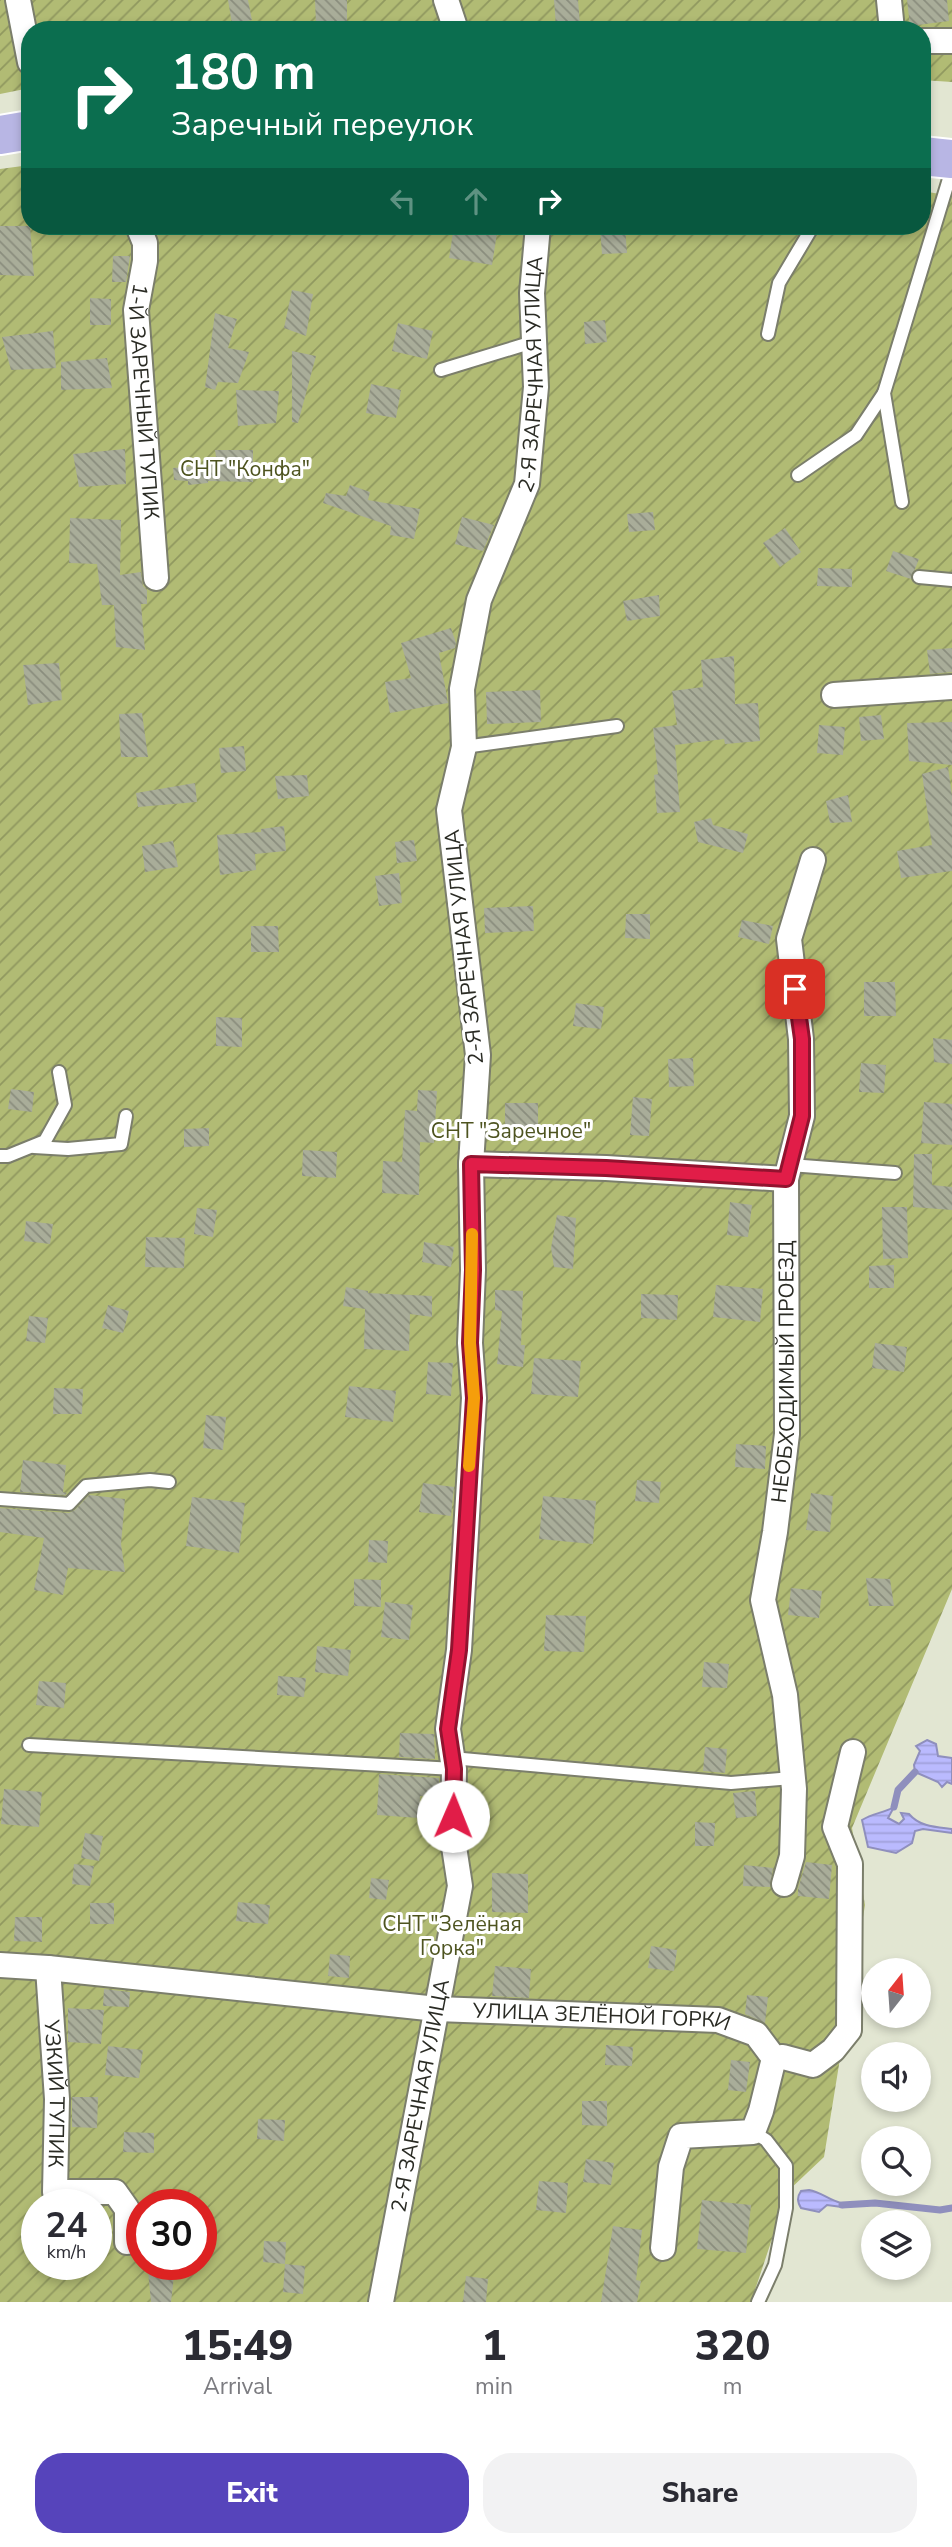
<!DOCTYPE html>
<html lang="en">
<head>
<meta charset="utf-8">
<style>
	:root { --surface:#fff; --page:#f2f2f3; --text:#2b2b33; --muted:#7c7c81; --accent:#5644bb }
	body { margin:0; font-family:"Nunito Sans",sans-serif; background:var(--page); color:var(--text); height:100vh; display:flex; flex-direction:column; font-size:26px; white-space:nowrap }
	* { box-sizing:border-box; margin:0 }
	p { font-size:23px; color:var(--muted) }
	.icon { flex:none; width:38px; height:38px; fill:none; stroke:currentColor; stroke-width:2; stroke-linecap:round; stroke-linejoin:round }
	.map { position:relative; height:2302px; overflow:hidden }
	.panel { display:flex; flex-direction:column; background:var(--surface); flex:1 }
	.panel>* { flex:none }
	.guide { position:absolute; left:21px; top:21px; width:910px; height:214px; border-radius:28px; box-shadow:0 4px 10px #0003; background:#0b6e4f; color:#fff; overflow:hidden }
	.needle { width:46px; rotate:17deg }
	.controls { position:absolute; left:861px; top:1958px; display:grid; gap:14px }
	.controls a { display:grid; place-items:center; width:70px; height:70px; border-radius:50%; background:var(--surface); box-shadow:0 4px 10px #0003; font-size:35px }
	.speed { position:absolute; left:21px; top:2189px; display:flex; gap:14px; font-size:35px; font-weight:700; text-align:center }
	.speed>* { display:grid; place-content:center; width:91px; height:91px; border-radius:50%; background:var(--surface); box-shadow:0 4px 10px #0003; line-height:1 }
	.speed small { font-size:18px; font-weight:400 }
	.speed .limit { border:10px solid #d22; background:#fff; color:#111 }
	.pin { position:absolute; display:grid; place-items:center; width:60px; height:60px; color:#fff; margin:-30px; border-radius:14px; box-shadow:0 4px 10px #0006 }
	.me { position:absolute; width:77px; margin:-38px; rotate:1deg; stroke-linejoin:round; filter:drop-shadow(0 0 5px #0008) }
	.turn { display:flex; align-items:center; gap:24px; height:147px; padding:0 35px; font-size:32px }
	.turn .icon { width:91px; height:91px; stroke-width:2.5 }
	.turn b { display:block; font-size:49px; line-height:60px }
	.lanes { display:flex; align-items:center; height:66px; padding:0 35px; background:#0003; justify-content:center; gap:35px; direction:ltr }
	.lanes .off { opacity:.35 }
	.eta { display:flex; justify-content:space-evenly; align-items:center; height:119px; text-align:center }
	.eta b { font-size:42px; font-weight:800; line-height:49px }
	.cta { display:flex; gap:14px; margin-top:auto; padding:14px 35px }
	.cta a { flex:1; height:80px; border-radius:28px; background:var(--accent); color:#fff; font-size:28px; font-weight:800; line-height:80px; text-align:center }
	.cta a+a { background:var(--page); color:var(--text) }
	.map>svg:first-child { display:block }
</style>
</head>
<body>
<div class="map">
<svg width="952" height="2302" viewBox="0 0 952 2302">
	<defs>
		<pattern id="garden-furrows" width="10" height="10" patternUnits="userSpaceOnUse" patternTransform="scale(1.75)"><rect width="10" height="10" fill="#b1bb74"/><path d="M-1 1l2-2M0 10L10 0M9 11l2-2" fill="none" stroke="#90985f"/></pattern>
		<pattern id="water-rules" width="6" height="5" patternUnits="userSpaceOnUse" patternTransform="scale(1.75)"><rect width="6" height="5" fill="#babafe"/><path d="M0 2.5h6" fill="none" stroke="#a0a0da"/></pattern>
		<pattern id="building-back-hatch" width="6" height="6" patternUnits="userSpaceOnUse" patternTransform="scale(1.75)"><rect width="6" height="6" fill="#a9ad99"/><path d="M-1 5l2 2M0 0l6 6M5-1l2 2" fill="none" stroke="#8a8d7d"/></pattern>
	</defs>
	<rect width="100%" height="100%" fill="#e2e6d2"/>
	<g fill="url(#garden-furrows)" fill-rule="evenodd">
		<polygon points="0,0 952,0 952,82 922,80 922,30 30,30 30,88 0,94"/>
		<path d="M30,165V226H922V191L952,196V1589L852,1828L865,1905L824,2157L788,2191L751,2302H0V169ZM37,2205H96V2264H37ZM142,2205H201V2264H142Z"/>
	</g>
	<g fill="url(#water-rules)" stroke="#8f8fbd" stroke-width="2">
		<polygon points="927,1740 936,1744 938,1756 952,1758 952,1784 947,1782 942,1787 938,1782 915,1772 914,1765 920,1751 916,1746"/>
		<path d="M894,1807L888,1818L899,1824L904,1819L901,1813L909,1814C920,1827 936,1827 952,1829V1833L923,1829L915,1831L912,1843L896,1853L868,1847L862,1820C873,1813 884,1813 894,1807Z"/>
		<path d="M809,2190C821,2192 829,2200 841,2203L842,2207L827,2205L819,2212L801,2208C797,2201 797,2197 801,2191Z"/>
	</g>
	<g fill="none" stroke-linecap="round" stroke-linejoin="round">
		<g stroke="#8f8fbd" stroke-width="7">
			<polyline points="894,1807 898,1790 915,1772"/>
			<polyline points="842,2205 875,2203 940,2210 952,2208"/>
		</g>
	</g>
	<g fill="url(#building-back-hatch)">
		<polygon points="228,0 248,0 252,20 232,24"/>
		<polygon points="315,0 347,0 347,24 316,24"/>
		<polygon points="554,0 578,0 580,24 556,26"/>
		<polygon points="907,0 947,0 949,21 910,26"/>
		<polygon points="0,226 30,226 34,276 0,275"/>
		<polygon points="454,226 497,233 492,265 449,258"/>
		<polygon points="625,226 627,253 602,254 600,228"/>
		<polygon points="113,256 130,256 126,282 112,282"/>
		<polygon points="292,290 313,294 306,336 284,328"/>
		<polygon points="90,298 111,299 111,325 90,325"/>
		<polygon points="215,313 237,319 228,348 249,352 238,383 218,382 215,390 205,387"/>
		<polygon points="605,320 607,342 585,344 584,322"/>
		<polygon points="398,323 433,331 427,359 392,351"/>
		<polygon points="53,331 56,368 11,370 2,337"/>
		<polygon points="292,351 316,356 298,423 292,422"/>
		<polygon points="107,358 112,388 61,390 61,362"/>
		<polygon points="371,384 401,390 396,418 366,413"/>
		<polygon points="236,390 279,391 276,423 238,426"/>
		<polygon points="125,449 126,484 79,487 73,454"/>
		<polygon points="215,450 253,450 253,482 208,481 208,483 188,485 188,481 174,480 173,468 217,464"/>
		<polygon points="350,485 370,492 368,500 420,509 414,539 390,535 391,526 323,503 326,493 346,496"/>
		<polygon points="653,512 655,530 629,532 627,514"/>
		<polygon points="462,517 494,525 483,551 455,544"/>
		<polygon points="70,518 121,520 120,575 141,572 143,586 147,590 147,604 141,604 145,650 116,647 114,605 102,605 97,564 69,563"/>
		<polygon points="785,528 801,552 780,567 763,543"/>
		<polygon points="893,551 919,559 911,579 886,571"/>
		<polygon points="818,568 852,569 852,587 817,586"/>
		<polygon points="659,595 660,616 627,621 623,601"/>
		<polygon points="451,628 456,643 455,648 439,653 448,703 390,713 385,682 411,678 401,643"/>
		<polygon points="952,648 952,672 930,674 927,650"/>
		<polygon points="734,656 735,704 758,703 760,741 725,744 724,739 675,745 680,812 657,813 654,775 658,774 653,728 677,725 672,691 703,687 701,660"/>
		<polygon points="59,663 62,700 28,705 23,665"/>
		<polygon points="540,690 541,722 487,724 486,692"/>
		<polygon points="142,713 148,757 121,757 119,714"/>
		<polygon points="881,715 884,739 861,741 859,717"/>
		<polygon points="952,722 952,765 909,761 907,723"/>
		<polygon points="819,725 845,727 843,755 817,753"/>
		<polygon points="244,746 246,771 221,773 219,748"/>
		<polygon points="948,767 952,795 952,871 901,878 897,851 932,845 922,774"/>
		<polygon points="307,775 309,796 278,799 275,776"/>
		<polygon points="195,783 197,802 138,807 136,793"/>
		<polygon points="848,795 852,822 830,823 826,801"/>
		<polygon points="711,818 713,825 748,834 743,853 698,842 694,822"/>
		<polygon points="284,826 286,851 255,854 256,870 220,875 217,835 261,832 261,829"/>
		<polygon points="414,840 417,861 397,863 395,842"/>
		<polygon points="173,841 178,867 145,872 142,846"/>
		<polygon points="399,873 402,903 379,906 375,876"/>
		<polygon points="533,906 534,931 485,933 484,908"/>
		<polygon points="626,914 650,914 650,939 625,938"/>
		<polygon points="742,920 773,926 769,944 738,937"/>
		<polygon points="251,926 278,926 279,952 251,952"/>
		<polygon points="864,982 895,982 896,1016 864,1016"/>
		<polygon points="576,1003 604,1007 601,1029 573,1026"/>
		<polygon points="216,1017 242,1018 242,1047 216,1046"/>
		<polygon points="933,1038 952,1040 952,1064 934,1062"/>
		<polygon points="693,1058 694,1086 669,1087 668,1059"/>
		<polygon points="861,1063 886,1065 884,1093 859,1092"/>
		<polygon points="11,1089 34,1092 32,1112 8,1109"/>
		<polygon points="418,1090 437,1091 434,1143 420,1142 419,1195 382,1193 383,1161 402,1162 405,1110 417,1111"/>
		<polygon points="633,1097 652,1099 649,1136 630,1135"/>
		<polygon points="924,1102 952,1104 952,1145 921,1143"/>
		<rect x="505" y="1103" width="33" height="29"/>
		<polygon points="209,1128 209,1146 184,1147 184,1129"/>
		<polygon points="303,1150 337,1152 336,1178 302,1176"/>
		<polygon points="914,1154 932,1154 932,1185 952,1187 952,1210 913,1207"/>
		<polygon points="730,1202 752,1205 748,1237 727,1235"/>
		<polygon points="882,1207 907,1207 908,1258 883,1259"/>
		<polygon points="197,1208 217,1210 213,1237 194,1234"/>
		<polygon points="557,1215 576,1218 573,1269 554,1267 551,1248"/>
		<polygon points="26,1221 53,1224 50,1244 24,1241"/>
		<polygon points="146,1237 185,1238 184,1268 145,1267"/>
		<polygon points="424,1242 454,1247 451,1267 422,1262"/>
		<polygon points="894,1265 894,1288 869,1288 869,1266"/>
		<polygon points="716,1285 763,1289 760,1322 713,1317"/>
		<polygon points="346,1287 368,1291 368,1293 432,1296 432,1317 410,1314 409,1351 364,1349 365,1309 343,1306"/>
		<polygon points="495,1290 523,1291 521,1345 525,1345 523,1367 497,1364 502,1311 495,1310"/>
		<polygon points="641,1294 678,1295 677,1320 641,1318"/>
		<polygon points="108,1305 129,1311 123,1333 102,1328"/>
		<polygon points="29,1316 48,1318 45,1343 26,1341"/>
		<polygon points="875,1343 907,1347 904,1372 872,1368"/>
		<polygon points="534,1358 581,1361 578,1397 531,1394"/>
		<polygon points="428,1362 453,1363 451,1396 426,1394"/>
		<polygon points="349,1386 396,1391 393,1422 345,1417"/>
		<polygon points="54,1388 83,1389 82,1414 53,1414"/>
		<polygon points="206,1415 226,1417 223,1450 203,1448"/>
		<polygon points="736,1444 766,1446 765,1469 735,1467"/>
		<polygon points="23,1460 66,1465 63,1492 67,1493 65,1495 20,1492"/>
		<polygon points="637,1480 661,1482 659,1503 635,1501"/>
		<polygon points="423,1483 454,1487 451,1516 419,1512"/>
		<polygon points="811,1493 833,1496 830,1532 806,1530"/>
		<polygon points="89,1495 125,1499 121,1544 125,1572 68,1568 63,1595 34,1590 44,1538 0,1532 0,1508 69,1513 75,1510"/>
		<polygon points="543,1496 596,1501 593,1544 539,1539"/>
		<polygon points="192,1497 245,1503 239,1553 186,1546"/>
		<polygon points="369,1540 388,1541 387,1563 368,1562"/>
		<polygon points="866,1578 890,1579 894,1606 869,1606"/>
		<polygon points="354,1579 381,1580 381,1607 354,1606"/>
		<polygon points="791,1588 822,1591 819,1618 788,1615"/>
		<polygon points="385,1602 413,1605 409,1640 381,1637"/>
		<polygon points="546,1615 586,1616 584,1652 544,1651"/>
		<polygon points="317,1646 351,1650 348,1676 315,1672"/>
		<polygon points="704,1662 729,1664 727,1688 702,1687"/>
		<polygon points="278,1676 306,1678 304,1697 277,1695"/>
		<polygon points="39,1681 66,1683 64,1708 36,1705"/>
		<polygon points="400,1733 434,1734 435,1759 399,1757"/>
		<polygon points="705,1747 727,1749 725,1773 703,1771"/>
		<polygon points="379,1774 439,1778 439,1797 420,1796 419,1818 377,1815"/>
		<polygon points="4,1789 42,1792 39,1827 1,1824"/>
		<polygon points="755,1791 757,1816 736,1818 733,1793"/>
		<polygon points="695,1822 715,1823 714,1846 695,1846"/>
		<polygon points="85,1833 103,1836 99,1861 81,1858"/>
		<polygon points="806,1862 832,1865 829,1899 798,1896 798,1889"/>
		<polygon points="74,1864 94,1866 90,1886 72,1884"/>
		<polygon points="744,1865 773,1868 770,1887 743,1886"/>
		<polygon points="492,1873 528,1874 528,1913 492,1912"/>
		<polygon points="371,1878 389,1880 386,1900 369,1898"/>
		<polygon points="238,1902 270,1905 268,1924 236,1921"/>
		<rect x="90" y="1903" width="24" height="21"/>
		<polygon points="15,1917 42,1917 42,1942 14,1941"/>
		<polygon points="651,1946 677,1950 674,1971 648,1968"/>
		<polygon points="330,1954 350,1956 349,1978 328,1976"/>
		<polygon points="495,1966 531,1969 529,1998 492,1996"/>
		<polygon points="104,1989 130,1992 129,2007 103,2006"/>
		<polygon points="747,1995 768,1997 765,2023 745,2014"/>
		<polygon points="68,2008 104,2010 101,2044 68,2042"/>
		<polygon points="606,2045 633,2047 632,2066 605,2065"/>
		<polygon points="108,2046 143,2050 139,2078 105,2075"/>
		<polygon points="731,2060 750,2062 746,2092 728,2090"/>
		<polygon points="72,2097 98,2097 97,2128 72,2127"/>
		<polygon points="582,2101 607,2101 607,2126 582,2125"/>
		<polygon points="258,2119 285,2120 284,2141 257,2139"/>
		<polygon points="124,2132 154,2133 154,2153 123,2152"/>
		<polygon points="586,2159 614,2163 611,2185 583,2182"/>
		<polygon points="539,2181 568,2183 566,2213 536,2210"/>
		<polygon points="702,2200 751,2205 746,2253 697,2249"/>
		<polygon points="613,2226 642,2230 636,2280 641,2281 637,2302 601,2302"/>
		<polygon points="264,2241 286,2242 285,2264 263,2262"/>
		<polygon points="285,2264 305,2266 303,2294 283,2292"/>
		<polygon points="148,2271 174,2276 171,2302 151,2302"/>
		<polygon points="466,2276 488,2279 486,2302 463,2302"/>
	</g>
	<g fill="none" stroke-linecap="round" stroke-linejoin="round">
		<g stroke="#7b7e6b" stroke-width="16">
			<g id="service">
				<polyline points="768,334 779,283 813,226"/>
				<polyline points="441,370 533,342"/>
				<polyline points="798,475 856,435 884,393"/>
				<polyline points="902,502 884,393 952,169"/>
				<polyline points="919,577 952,580"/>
				<polyline points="464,747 617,726"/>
				<polyline points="34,1147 68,1149 121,1144 126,1116"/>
				<polyline points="0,1156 8,1156 45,1141 65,1105 59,1072"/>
				<polyline points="790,1165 895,1173"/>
				<polyline points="0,1499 69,1504 86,1486 150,1480 169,1482"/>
				<polyline points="29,1745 454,1769"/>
				<polyline points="452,1758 731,1783 792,1778"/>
				<polyline points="753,2132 766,2140 786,2166 786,2208 775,2265 758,2302"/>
			</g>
		</g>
		<g stroke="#7b7e6b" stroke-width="28">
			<g id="minor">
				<polyline points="18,0 30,62"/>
				<polyline points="446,0 456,30"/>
				<polyline points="889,0 892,30"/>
				<polyline points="922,41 952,41"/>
				<path id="s1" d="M138,226L145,243V261L136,310L156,578"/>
				<polyline points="834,695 952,687"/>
				<polyline points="471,1164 606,1168 786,1179"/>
				<path id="s2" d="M784,1884L792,1856L794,1789L785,1695L763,1600L775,1532L787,1434L786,1179L802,1116L801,1039L789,939L813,860"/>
				<path id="s3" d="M0,1965L48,1968L437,2009L718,2020L756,2034L774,2058L783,2057L813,2065L833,2050L849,2030L850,1864L835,1827L853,1752"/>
				<path id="s4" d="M48,1968L57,2099L55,2192H115L127,2209V2242"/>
				<polyline points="663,2248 671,2167 681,2136 753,2132 761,2111 774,2058"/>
				<path id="s5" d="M381,2302L460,1886L453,1840L454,1769L448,1729L459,1650L474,1398L470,1343L473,1270L471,1164L478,1055L449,810L464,747L462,689L479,600L527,484L536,387L532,293L538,226"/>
			</g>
		</g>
		<g stroke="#fff" stroke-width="42">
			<g id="primary">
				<polyline points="0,135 30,130"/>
				<polyline points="922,156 952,159"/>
			</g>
		</g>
		<use href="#service" stroke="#fff" stroke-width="12"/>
		<use href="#minor" stroke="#fff" stroke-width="24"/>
		<use href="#primary" stroke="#b8b6e4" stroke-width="38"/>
	</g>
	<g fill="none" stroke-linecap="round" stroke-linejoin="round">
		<g stroke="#92132f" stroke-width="18">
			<polyline id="route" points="453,1816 454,1769 448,1729 459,1650 474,1398 470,1343 473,1270 471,1164 606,1168 786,1179 802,1116 802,1039 795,989"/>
		</g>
		<use href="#route" stroke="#e11d48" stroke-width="12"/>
		<polyline stroke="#f59e0b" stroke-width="12" points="469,1466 474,1398 470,1343 472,1234"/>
	</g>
	<g text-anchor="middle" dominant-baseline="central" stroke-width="6" stroke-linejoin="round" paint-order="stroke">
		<g font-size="21" fill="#2a2b24" stroke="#fff">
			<text stroke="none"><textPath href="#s5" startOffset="1953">2-Я ЗАРЕЧНАЯ УЛИЦА</textPath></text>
			<text stroke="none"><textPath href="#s1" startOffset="178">1-Й ЗАРЕЧНЫЙ ТУПИК</textPath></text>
			<text transform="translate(464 947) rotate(-96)">2-Я ЗАРЕЧНАЯ УЛИЦА</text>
			<text stroke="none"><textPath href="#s2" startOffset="518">НЕОБХОДИМЫЙ ПРОЕЗД</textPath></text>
			<text stroke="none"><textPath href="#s3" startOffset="604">УЛИЦА ЗЕЛЁНОЙ ГОРКИ</textPath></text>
			<text stroke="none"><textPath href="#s4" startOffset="126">УЗКИЙ ТУПИК</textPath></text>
			<text stroke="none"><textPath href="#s5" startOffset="210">2-Я ЗАРЕЧНАЯ УЛИЦА</textPath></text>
		</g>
		<g font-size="21" fill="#4e5420" stroke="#fff">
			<text x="245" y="469">СНТ "Конфа"</text>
			<text x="511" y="1131">СНТ "Заречное"</text>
			<text x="452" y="1924">СНТ "Зелёная<tspan x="452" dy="24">Горка"</tspan></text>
		</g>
	</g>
</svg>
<div class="controls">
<a><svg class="needle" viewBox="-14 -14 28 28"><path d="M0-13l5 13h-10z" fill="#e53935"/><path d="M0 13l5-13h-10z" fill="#7c7c81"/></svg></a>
<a><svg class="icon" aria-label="sound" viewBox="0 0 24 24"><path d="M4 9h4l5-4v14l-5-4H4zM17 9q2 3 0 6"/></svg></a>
<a><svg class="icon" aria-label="search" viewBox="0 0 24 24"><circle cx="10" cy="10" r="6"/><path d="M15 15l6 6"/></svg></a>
<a><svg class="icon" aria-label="layers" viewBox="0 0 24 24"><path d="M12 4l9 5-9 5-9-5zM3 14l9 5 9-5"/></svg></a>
</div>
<div class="speed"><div>24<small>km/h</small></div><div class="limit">30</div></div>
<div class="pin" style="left:795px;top:989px;background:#d93025"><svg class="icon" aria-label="arrive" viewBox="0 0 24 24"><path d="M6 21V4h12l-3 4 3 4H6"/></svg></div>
<svg class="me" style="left:453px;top:1816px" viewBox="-20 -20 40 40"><circle r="19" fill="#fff"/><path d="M0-13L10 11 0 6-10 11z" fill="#e11d48"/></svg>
<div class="guide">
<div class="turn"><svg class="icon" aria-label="right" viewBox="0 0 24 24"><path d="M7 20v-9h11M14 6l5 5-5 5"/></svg><div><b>180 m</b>Заречный переулок</div></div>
<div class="lanes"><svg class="icon off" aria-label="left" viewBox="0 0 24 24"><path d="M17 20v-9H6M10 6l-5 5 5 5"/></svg><svg class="icon off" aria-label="ahead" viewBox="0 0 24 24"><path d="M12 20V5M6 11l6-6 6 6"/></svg><svg class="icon" aria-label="right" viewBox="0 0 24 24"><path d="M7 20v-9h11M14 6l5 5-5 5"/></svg></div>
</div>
</div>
<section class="panel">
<div class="eta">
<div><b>15:49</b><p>Arrival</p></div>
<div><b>1</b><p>min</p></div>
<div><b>320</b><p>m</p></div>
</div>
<div class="cta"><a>Exit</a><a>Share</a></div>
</section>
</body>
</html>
